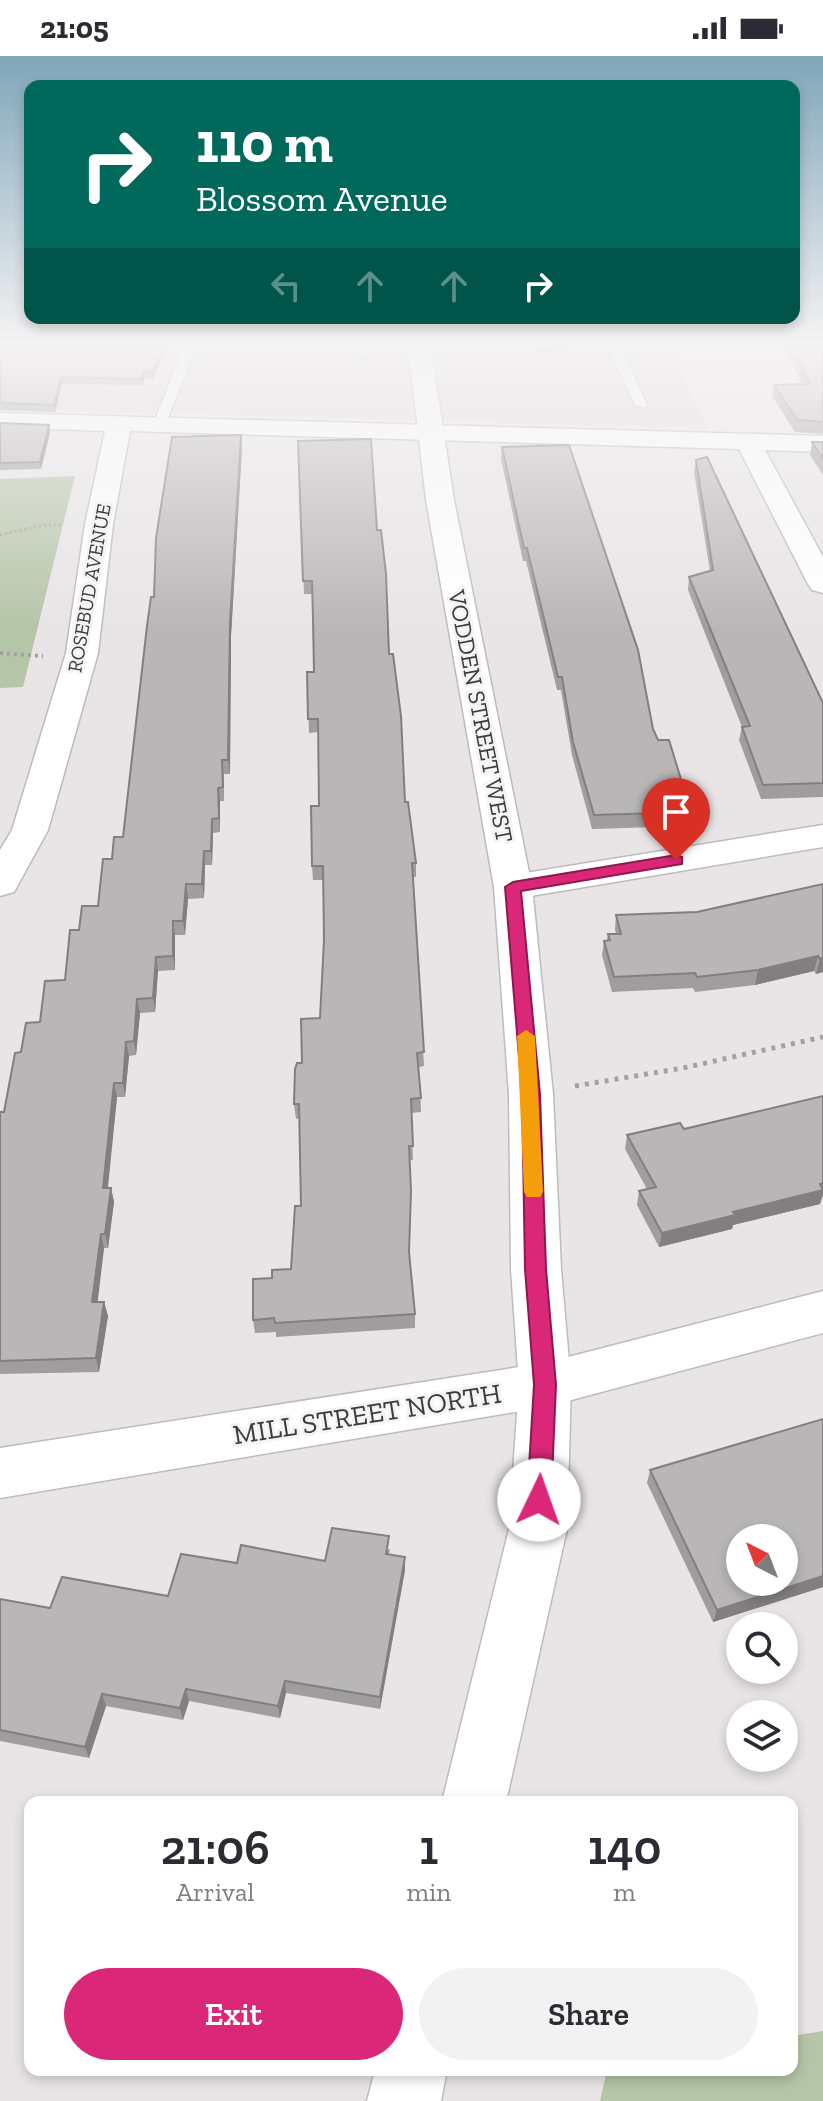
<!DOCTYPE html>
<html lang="en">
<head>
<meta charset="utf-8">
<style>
	:root { --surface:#fff; --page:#f2f2f3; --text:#2b2b33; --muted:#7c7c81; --accent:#db2777 }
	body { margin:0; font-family:"Zilla Slab",serif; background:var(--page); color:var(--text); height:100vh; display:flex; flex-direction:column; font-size:30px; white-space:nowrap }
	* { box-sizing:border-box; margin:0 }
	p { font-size:26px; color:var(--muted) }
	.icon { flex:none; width:44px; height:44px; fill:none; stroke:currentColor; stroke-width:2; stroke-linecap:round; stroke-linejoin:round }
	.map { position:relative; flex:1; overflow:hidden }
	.side { position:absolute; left:24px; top:1740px; width:774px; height:280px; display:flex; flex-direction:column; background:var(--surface); border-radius:16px; box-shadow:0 4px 12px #0003 }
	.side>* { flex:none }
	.guide { position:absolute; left:24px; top:24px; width:776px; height:244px; border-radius:16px; box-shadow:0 4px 12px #0003; background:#00695c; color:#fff; overflow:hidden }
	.needle { width:52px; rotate:318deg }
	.buttons { position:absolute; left:726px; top:1468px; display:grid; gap:16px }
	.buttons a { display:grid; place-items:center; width:72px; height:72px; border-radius:50%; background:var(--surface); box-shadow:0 4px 12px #0003; font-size:40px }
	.pin { position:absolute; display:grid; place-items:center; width:68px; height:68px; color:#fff; margin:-82px -34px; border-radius:50% 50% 50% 0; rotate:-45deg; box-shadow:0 0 8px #0007 }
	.pin .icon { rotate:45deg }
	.me { position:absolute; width:88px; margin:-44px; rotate:3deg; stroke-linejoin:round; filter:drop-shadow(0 0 6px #0008) }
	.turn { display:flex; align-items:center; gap:28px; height:168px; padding:0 40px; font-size:36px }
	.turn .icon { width:104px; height:104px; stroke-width:2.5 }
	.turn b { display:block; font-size:56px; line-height:68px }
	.lanes { display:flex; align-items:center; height:76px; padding:0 40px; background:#0003; justify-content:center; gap:40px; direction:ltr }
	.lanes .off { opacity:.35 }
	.eta { display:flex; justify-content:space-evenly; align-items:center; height:136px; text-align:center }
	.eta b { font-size:48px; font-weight:600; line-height:56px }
	.primary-button { display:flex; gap:16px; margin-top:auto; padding:16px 40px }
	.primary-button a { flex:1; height:92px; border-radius:48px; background:var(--accent); color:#fff; font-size:32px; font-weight:600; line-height:92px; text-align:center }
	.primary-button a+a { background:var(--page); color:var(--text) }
	.status { display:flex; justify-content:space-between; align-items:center; height:56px; padding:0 40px; background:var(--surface); direction:ltr }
	.status svg { height:22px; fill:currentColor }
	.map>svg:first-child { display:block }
</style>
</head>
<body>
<div class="status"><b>21:05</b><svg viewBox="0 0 49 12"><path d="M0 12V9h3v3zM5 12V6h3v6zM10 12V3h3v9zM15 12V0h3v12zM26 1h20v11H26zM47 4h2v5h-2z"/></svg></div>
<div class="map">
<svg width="823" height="2045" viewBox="0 0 823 2045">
	<rect width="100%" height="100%" fill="#e9e5e6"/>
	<polygon fill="#e2d6da" points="0,288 668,288 708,372 0,353"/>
	<g fill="#b5c5a8">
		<polygon points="75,420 23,631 0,632 0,423"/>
		<polygon points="823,1975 823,2045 600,2045 607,2014 792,2014 792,1980"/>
	</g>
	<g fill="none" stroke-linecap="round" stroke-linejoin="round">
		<g stroke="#bebbbc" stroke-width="3">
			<g id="lane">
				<polygon points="185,288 197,288 165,369 155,372 153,369"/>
				<polygon points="414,288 494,288 497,291 491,294 419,291"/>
				<polygon points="607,288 619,288 647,349 645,352 635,349"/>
				<polygon points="420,292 426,295 424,297 356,299 350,296 356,293"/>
			</g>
		</g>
		<g stroke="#bebbbc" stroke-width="3">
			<g id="street">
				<polygon points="0,357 823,380 823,396 765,394 823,501 823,537 812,534 808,528 739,393 130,375 113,468 98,597 48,774 14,836 0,840 0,794 12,774 66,597 85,468 105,375 0,371"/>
				<polygon points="823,769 823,791 513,843 499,839 494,831 499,823 513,819"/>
				<polygon points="823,1235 823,1277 545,1351 0,1442 0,1392 545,1307"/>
			</g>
		</g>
		<g stroke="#bebbbc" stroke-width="3">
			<g id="secondary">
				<polygon points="408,288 430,288 454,444 532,831 553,1038 561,1213 571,1329 567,1473 506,1746 442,1746 509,1473 519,1329 511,1213 509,1038 494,831 426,444"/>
				<polygon points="375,2014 447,2014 441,2045 367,2045"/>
			</g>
		</g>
		<polyline stroke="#a4a1a2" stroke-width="3" stroke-dasharray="2 3" stroke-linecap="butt" points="0,479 44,469 62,469"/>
		<polyline stroke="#a4a1a2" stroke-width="4" stroke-dasharray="3 4" stroke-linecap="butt" points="0,597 43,600"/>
		<polyline stroke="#a4a1a2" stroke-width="5" stroke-dasharray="4 6" stroke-linecap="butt" points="575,1030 683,1012 823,981"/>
		<use href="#lane" fill="#fff" fill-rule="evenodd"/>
		<use href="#street" fill="#fff" fill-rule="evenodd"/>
		<use href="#secondary" fill="#fff" fill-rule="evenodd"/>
	</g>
	<g fill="#9f9d9d">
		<polygon points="0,288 169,288 153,323 145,322 142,329 62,328 55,356 0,354"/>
		<polygon points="535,288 573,288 539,301"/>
		<polygon points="784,288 823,288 823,378 795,376 772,340 774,329 802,328"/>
		<polygon points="0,367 49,369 50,376 41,413 0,414"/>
		<polygon points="298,385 377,474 405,746 416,807 416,821 413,821 424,1010 419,1011 421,1056 411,1057 413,1104 409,1104 409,1200 415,1258 415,1272 276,1281 276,1276 255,1277 253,1264 272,1222 291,1213 301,1150 300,1062 296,1063 294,1048 302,1007 320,962 324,884 323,824 313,824 312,810 319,750 318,676 309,677 307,616 314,616 312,538 304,538"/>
		<polygon points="812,386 823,386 823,419 810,399"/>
		<polygon points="242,391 231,580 230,718 224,718 224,745 220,745 220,776 213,777 212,809 205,809 204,842 188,843 185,879 175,879 175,914 158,915 155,956 140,957 136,999 129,1000 125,1041 117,1041 108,1132 111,1132 114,1146 108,1192 104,1192 97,1246 104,1246 108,1260 99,1316 0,1318 0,1056 4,1056 21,996 40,966 65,924 79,874 98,850 112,803 123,781 154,541"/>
		<polygon points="502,391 653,673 691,756 689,770 592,773 572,699 561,634 557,634 526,505 523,505 501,403"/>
		<polygon points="696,404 823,647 823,741 761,743 739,684 742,671 688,534 689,521 710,515 694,416"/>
		<polygon points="823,828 823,916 816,918 814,915 755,929 695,936 693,932 612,936 602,899 604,885 607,884 608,878 616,878 615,873 616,859 697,856"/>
		<polygon points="823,1040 823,1140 822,1141 820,1148 733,1169 732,1173 659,1191 637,1149 639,1135 647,1133 625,1093 627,1079 684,1073"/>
		<polygon points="823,1363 823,1531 713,1566 647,1427 650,1414"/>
		<polygon points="390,1493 389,1498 405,1501 405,1514 380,1653 286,1637 280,1662 189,1645 183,1664 106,1650 89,1702 0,1685 0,1543 50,1552 168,1540 237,1507 325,1505"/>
	</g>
	<g fill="#827f80">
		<polygon points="165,288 169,288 153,323 152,316"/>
		<polygon points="544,288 573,288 539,301 540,290"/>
		<polygon points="144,316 145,322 142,329 141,323"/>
		<polygon points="61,321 62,328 55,356 54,349"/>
		<polygon points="49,369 50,376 41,413 40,406"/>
		<polygon points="241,379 242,391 231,580 230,718 228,704 230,567"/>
		<polygon points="218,732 220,745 220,776 219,762"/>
		<polygon points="212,763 213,777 212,809 211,795"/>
		<polygon points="204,795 205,809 204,842 202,828"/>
		<polygon points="186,828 188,843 185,879 183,865"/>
		<polygon points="173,865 175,879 175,914 173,900"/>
		<polygon points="818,900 814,915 755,929 758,914"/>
		<polygon points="156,901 158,915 155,956 153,942"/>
		<polygon points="823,902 823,916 816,918 820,903"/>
		<polygon points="137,943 140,957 136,999 134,985"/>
		<polygon points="126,986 129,1000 125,1041 123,1027"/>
		<polygon points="114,1027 117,1041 106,1147 103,1132"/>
		<polygon points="823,1127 823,1140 822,1141 820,1148 733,1169 732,1173 659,1191 662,1177"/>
		<polygon points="111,1132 114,1146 108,1192 105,1178"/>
		<polygon points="101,1178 104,1192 96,1260 92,1246"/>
		<polygon points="104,1246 108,1260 99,1316 96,1302"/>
		<polygon points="405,1501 405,1514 380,1653 380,1641"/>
		<polygon points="823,1520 823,1531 713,1566 717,1554"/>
		<polygon points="285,1625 286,1637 280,1662 278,1650"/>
		<polygon points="186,1633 189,1645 183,1664 180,1652"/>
		<polygon points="102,1638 106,1650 89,1702 85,1691"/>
	</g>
	<g fill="#b9b6b7" stroke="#827f80" stroke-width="2" fill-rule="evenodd">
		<polygon points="0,288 165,288 152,316 144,316 141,323 61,321 54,349 0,347"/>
		<polygon points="791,288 823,288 823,366 797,364 774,329 810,328"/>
		<polygon points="0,367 49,369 40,406 0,407"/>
		<polygon points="241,379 230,567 228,704 222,704 223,731 218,732 219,762 212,763 211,795 204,795 202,828 186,828 183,865 173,865 173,900 156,901 153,942 137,943 134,985 126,986 123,1027 114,1027 103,1132 111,1132 105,1178 101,1178 92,1246 104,1246 96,1302 0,1305 0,1056 4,1056 15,997 21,996 26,967 40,966 45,925 65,924 70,874 79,874 82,850 98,850 103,803 112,803 114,781 123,781 147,570 151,541 154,541 156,482 172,381"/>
		<polygon points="371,383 377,474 381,474 386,518 389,598 393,598 401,660 405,746 408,746 416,807 412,807 424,996 417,997 421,1042 411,1043 413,1090 409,1090 411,1135 409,1196 415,1258 275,1267 274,1262 253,1264 253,1223 272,1222 272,1214 291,1213 295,1150 301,1150 299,1048 294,1048 295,1013 297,1007 302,1007 301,963 320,962 324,884 323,810 312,810 311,750 319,750 318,663 308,663 307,616 314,616 313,563 312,525 303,525 298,385"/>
		<polygon points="812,386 823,386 823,403"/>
		<polygon points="569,389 638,594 653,673 658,684 669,684 691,756 594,759 573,686 562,621 558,621 527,492 524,492 502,391"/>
		<polygon points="707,401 823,647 823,727 763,729 742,671 750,670 689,521 713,514 696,404"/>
		<polygon points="823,828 823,902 820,903 818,900 758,914 697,921 695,917 614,921 604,885 610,884 608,878 621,878 616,859 697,856"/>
		<polygon points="823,1040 823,1127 820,1128 823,1134 733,1156 735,1159 662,1177 639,1135 656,1131 627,1079 680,1067 684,1073"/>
		<path d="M823,1363V1520L717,1554L650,1414ZM740,1482H784V1526H740Z"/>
		<polygon points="332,1472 389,1480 386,1498 405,1501 380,1641 285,1625 278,1650 186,1633 180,1652 102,1638 85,1691 0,1674 0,1543 50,1552 62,1521 168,1540 181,1498 237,1507 241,1489 325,1505"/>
	</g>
	<linearGradient id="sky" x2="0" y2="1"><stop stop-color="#7fa6ba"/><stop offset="0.5" stop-color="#f5f3f4"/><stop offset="1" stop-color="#f5f3f4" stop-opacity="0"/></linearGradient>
	<rect width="823" height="575" fill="url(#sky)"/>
	<polygon fill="#db2777" stroke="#8e194d" stroke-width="2" points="676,799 682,801 682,808 521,835 540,1038 546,1213 556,1329 551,1444 547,1451 539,1454 531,1451 527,1444 534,1329 525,1213 522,1038 505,831 513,826"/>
	<polygon fill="#f59e0b" points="526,974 535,980 543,1136 540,1141 527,1141 524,1136 517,980"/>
	<g text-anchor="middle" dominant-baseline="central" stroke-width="6" stroke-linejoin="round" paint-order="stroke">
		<g font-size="20" fill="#3d3c3c" stroke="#f6f3f4">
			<text transform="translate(89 532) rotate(-80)">ROSEBUD AVENUE</text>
		</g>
		<g font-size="24" fill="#3d3c3c" stroke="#f6f3f4">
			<text transform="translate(481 660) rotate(79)">VODDEN STREET WEST</text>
		</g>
		<g font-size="28" fill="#3d3c3c" stroke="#f6f3f4">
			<text transform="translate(367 1358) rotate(-9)">MILL STREET NORTH</text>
		</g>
	</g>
</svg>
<div class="buttons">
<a><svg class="needle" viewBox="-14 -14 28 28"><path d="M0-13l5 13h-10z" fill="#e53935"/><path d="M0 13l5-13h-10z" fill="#7c7c81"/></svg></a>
<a><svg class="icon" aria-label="search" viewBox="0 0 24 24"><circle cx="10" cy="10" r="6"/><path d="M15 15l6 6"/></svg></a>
<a><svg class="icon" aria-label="layers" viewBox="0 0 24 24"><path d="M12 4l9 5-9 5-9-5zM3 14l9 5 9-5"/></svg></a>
</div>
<div class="pin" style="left:676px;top:804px;background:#d93025"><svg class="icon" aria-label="arrive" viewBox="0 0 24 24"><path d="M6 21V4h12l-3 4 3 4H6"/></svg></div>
<svg class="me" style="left:539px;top:1444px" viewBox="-20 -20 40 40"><circle r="19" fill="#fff"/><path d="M0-13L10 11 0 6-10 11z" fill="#db2777"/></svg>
<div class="guide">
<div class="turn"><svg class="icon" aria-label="right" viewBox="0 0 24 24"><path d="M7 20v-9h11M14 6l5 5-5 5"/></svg><div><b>110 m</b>Blossom Avenue</div></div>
<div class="lanes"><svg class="icon off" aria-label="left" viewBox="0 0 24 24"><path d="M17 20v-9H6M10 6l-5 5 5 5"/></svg><svg class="icon off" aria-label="ahead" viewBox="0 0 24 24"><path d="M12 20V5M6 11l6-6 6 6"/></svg><svg class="icon off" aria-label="ahead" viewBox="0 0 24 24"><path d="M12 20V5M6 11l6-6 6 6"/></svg><svg class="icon" aria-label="right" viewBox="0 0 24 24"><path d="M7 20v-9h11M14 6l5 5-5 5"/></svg></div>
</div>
<section class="side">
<div class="eta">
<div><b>21:06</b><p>Arrival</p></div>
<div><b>1</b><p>min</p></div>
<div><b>140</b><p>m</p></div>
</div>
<div class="primary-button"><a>Exit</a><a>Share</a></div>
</section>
</div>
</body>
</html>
